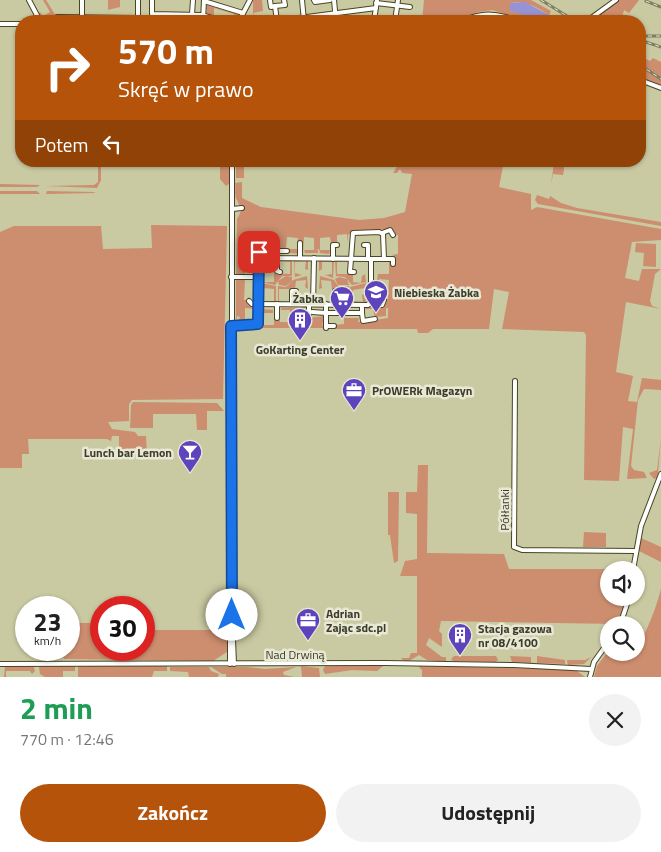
<!DOCTYPE html>
<html lang="pl">
<head>
<meta charset="utf-8">
<style>
	:root { --surface:#fff; --page:#f2f2f2; --text:#222; --muted:#767676; --accent:#b45309 }
	body { margin:0; font-family:"Titillium Web",sans-serif; background:var(--page); color:var(--text); height:100vh; display:flex; flex-direction:column; font-size:19px; white-space:nowrap }
	* { box-sizing:border-box; margin:0 }
	p { font-size:16px; color:var(--muted) }
	.icon { flex:none; width:28px; height:28px; fill:none; stroke:currentColor; stroke-width:2; stroke-linecap:round; stroke-linejoin:round }
	.map { position:relative; height:677px; overflow:hidden }
	.details { display:flex; flex-direction:column; background:var(--surface); flex:1 }
	.details>* { flex:none }
	.guide { position:absolute; left:15px; top:15px; width:631px; height:152px; border-radius:20px; box-shadow:0 1px 4px #0004; background:#b45309; color:#fff; overflow:hidden }
	.tools { position:absolute; left:600px; top:561px; display:grid; gap:10px }
	.tools a { display:grid; place-items:center; width:45px; height:45px; border-radius:50%; background:var(--surface); box-shadow:0 1px 4px #0004; font-size:25px }
	.speed { position:absolute; left:15px; top:596px; display:flex; gap:10px; font-size:25px; font-weight:700; text-align:center }
	.speed>* { display:grid; place-content:center; width:65px; height:65px; border-radius:50%; background:var(--surface); box-shadow:0 1px 4px #0004; line-height:1 }
	.speed small { font-size:12px; font-weight:400 }
	.speed .limit { border:8px solid #d22; background:#fff; color:#111 }
	.pin { position:absolute; display:grid; place-items:center; width:42px; height:42px; color:#fff; margin:-21px; border-radius:10px; box-shadow:0 2px 8px #0006 }
	.me { position:absolute; width:55px; margin:-28px; rotate:0deg; stroke-linejoin:round; filter:drop-shadow(0 0 4px #0008) }
	.turn { display:flex; align-items:center; gap:18px; height:105px; padding:0 20px; font-size:22px }
	.turn .icon { width:65px; height:65px; stroke-width:2.5 }
	.turn b { display:block; font-size:35px; line-height:42px }
	.then { display:flex; align-items:center; height:48px; padding:0 20px; background:#0003; gap:10px; font-size:19px }
	.round { display:grid; place-items:center; flex:none; width:52px; height:52px; border-radius:26px; background:var(--page) }
	.overview { display:flex; align-items:center; justify-content:space-between; height:85px; padding:0 20px }
	h1 { font-size:30px; font-weight:700; line-height:38px; color:#1e9e55 }
	.button { display:flex; gap:10px; margin-top:auto; padding:10px 20px }
	.button a { flex:1; height:58px; border-radius:30px; background:var(--accent); color:#fff; font-size:20px; font-weight:700; line-height:58px; text-align:center }
	.button a+a { background:var(--page); color:var(--text) }
	.map>svg:first-child { display:block }
</style>
</head>
<body>
<div class="map">
<svg width="661" height="677" viewBox="0 0 661 677">
	<rect width="100%" height="100%" fill="#c9c9a2"/>
	<g fill="#cc8e6f">
		<polygon points="43,0 46,0 59,21 44,20 39,13 40,12 43,16 50,12"/>
		<polygon points="108,0 120,0 120,7 108,10"/>
		<polygon points="253,0 262,0 263,11 253,13 255,17 253,19 257,16 257,19 253,19"/>
		<path d="M424,0H531L551,11L549,15C537,7 525,0 510,3V11L534,17L543,21H528L492,10L478,12L456,21H422Z"/>
		<polygon points="619,0 639,0 629,13 624,10 621,21 591,21"/>
		<polygon points="206,3 241,14 237,21 227,19 228,17 233,18 234,14 214,8 214,15 205,13 207,12 207,9 205,9 207,7"/>
		<polygon points="155,16 201,16 200,21 151,21 156,21"/>
		<polygon points="640,56 650,61 653,58 661,62 661,86 640,78"/>
		<polygon points="98,161 101,161 101,180 97,188 46,186 94,185 98,182"/>
		<polygon points="220,161 229,161 229,184 226,186 220,179"/>
		<path d="M236,161H504L499,187L531,194V210L537,207L661,229V240L632,242L625,278L639,281L642,269H661L655,274L650,301L652,306L661,309L626,302L616,372L633,376L628,401L637,402L642,378L661,380V390L644,389L638,400L631,466L634,470L644,472L647,478L627,479L633,429L623,427L619,481L584,480L586,335L584,332L502,329L509,292L494,289L489,329H433L428,333H418L417,329H328L335,325L344,324V318H359L358,322H361L388,318V308H386V316L375,317L373,310L377,309H364L370,306H383L385,299H388L389,280L379,279V288H376L378,274H389V262L383,261L389,260L392,265H396V257L392,255L398,254V235H394L392,229L355,230L348,235L347,243V234L337,235V243H331L330,237L320,238V250H330L329,254L320,253L319,249L316,250H318V253H305L304,250H314V238L304,237L303,254L289,253L288,249H297L298,238L287,237L286,248L250,250L245,253V274L236,275L237,219C243,209 241,209 237,200C234,196 236,188 235,183L242,182V198L261,207L359,220L384,218L405,212L412,174L402,173L400,169L397,173H393L400,162L244,167V178H236Z"/>
		<polygon points="554,162 565,163 563,175 553,174 551,185"/>
		<polygon points="0,184 40,185 37,187 0,187"/>
		<polygon points="0,191 37,191 40,194 0,194"/>
		<polygon points="47,191 93,192 96,193 46,194"/>
		<polygon points="537,195 549,199 550,196 561,203 577,208 661,222 661,226 538,204 535,200"/>
		<polygon points="151,225 227,226 223,399 132,400 129,404 129,421 108,422 112,429 135,432 138,436 146,436 147,455 138,455 138,448 137,455 135,455 135,449 119,449 119,436 112,436 111,441 107,439 28,439 29,454 22,454 22,468 0,468 0,232 14,226 101,226 103,249 152,248"/>
		<polygon points="636,243 656,244 656,267 643,266 644,253 635,252"/>
		<polygon points="280,261 292,261 292,276 282,276 275,285 262,282 263,273 264,282 274,282 274,273 290,274 290,262"/>
		<polygon points="294,261 308,261 308,270 305,269 306,261 295,262 295,273 302,275 295,277"/>
		<polygon points="319,261 334,261 333,278 325,275 332,274 332,262 322,262 322,269 319,271"/>
		<polygon points="335,261 347,262 337,262 337,274 353,274 353,282 361,283 362,276 365,274 366,282 352,285 345,277 336,276"/>
		<polygon points="286,276 292,277 292,281 286,286 279,285 278,281"/>
		<polygon points="307,276 308,289 305,287 306,280 296,281 295,289 279,289 279,301 289,301 278,302 278,286 286,287 293,280"/>
		<polygon points="320,276 334,280 339,287 349,286 350,299 350,287 366,283 365,288 353,290 353,301 363,302 362,295 365,293 366,302 338,302 347,301 347,290 332,289 331,281 321,280 322,288 319,289"/>
		<polygon points="339,277 347,279 349,285 338,285 335,279"/>
		<polygon points="236,279 245,279 244,300 247,300 249,305 256,306 256,309 245,308 245,320 256,321 256,312 256,323 237,325 240,317 237,316 236,325"/>
		<polygon points="262,283 276,286 276,302 263,301 263,292 264,301 274,301 274,289 263,288"/>
		<polygon points="298,307 306,307 307,318 325,316 322,325 325,328 258,328 262,324 263,309 273,310 273,313 264,313 264,325 274,325 274,316 278,313 280,322 290,322 290,310 280,310 282,308 295,308 296,320 306,320 306,308"/>
		<polygon points="133,402 217,403 224,411 207,411 207,430 197,430 196,414 153,414 153,428 130,428 131,405"/>
		<polygon points="661,438 658,473 657,478 654,479 649,473 657,470"/>
		<polygon points="418,465 428,465 427,553 504,554 509,569 631,569 609,570 609,598 626,598 618,624 441,621 439,631 442,634 442,647 429,638 426,645 442,657 446,657 446,662 427,660 419,655 409,661 403,660 401,658 409,658 411,653 417,653 417,576 400,576 405,561 417,559 417,514 406,513 406,492 417,492"/>
		<polygon points="388,492 399,492 398,561 394,563 390,535 388,535"/>
		<polygon points="584,532 606,533 606,547 583,547"/>
		<polygon points="641,538 661,547 661,562 639,551"/>
		<path d="M661,589V677H594L597,666L609,650V652L627,661C643,641 654,616 661,589Z"/>
		<polygon points="75,623 101,623 101,650 144,650 144,623 148,623 151,630 227,630 227,652 213,661 64,659 60,650 69,650 69,638 79,635"/>
		<polygon points="454,656 496,656 498,660 496,662 453,661 451,659"/>
		<polygon points="510,656 531,657 531,663 512,662"/>
		<polygon points="537,656 565,660 565,664 537,663"/>
		<polygon points="591,657 584,664 568,665 567,660 585,660"/>
		<polygon points="33,665 35,671 32,674 30,671 6,671 6,677 4,677 5,666"/>
		<polygon points="42,665 75,666 75,671 63,671 63,677 45,677 40,674 39,667"/>
		<polygon points="78,666 167,666 167,671 154,671 152,677 78,677"/>
		<polygon points="301,666 319,668 320,677 302,677"/>
		<polygon points="325,666 383,666 377,671 352,670 325,674 323,670"/>
		<polygon points="418,666 560,669 577,671 585,677 422,677 422,670"/>
		<polygon points="170,667 209,667 211,671 219,674 218,677 189,677 188,672 170,671"/>
		<polygon points="211,667 246,667 265,669 296,667 283,672 284,675 294,677 226,677 226,674 222,674"/>
	</g>
	<polygon fill="#9792d4" points="525,2 549,15 547,21 510,11 510,3"/>
	<g fill="none" stroke-linecap="round" stroke-linejoin="round">
		<polyline stroke="#9792d4" stroke-width="1" points="549,16 559,21"/>
		<g stroke="#474623" stroke-width="6">
			<g id="minor">
				<polyline points="29,0 40,21"/>
				<polyline points="82,0 82,17"/>
				<polyline points="152,0 152,14 201,15 224,21"/>
				<polyline points="270,0 271,7 275,6 277,21"/>
				<polyline points="302,0 304,21"/>
				<polyline points="314,0 315,2 330,0"/>
				<polyline points="334,0 336,21"/>
				<polyline points="204,1 243,13"/>
				<polyline points="376,3 410,7"/>
				<polyline points="275,6 285,5 284,0"/>
				<polyline points="192,14 193,0"/>
				<polyline points="57,17 138,18 138,0"/>
				<polyline points="138,21 138,18 144,18"/>
				<polyline points="203,21 204,0"/>
				<polyline points="239,21 250,0"/>
				<polyline points="276,21 376,8"/>
				<polyline points="374,21 377,0"/>
				<polyline points="395,21 398,0"/>
				<path d="M463,21C483,11 499,14 519,21"/>
				<polyline points="587,21 616,0"/>
				<polyline points="0,24 21,24"/>
				<polyline points="640,80 661,88"/>
				<polyline points="232,161 232,615 234,664"/>
				<polyline points="232,209 242,208"/>
				<polyline points="382,233 390,230 393,235"/>
				<polyline points="364,245 368,245 368,259"/>
				<polyline points="250,253 252,251 258,253"/>
				<polyline points="277,258 277,271 280,272"/>
				<polyline points="300,258 300,243"/>
				<polyline points="333,259 333,245 337,245"/>
				<polyline points="384,259 393,259 393,264"/>
				<polyline points="260,260 258,254 261,251 287,251"/>
				<polyline points="354,272 350,272 353,233 379,232 383,234 384,259 371,259"/>
				<polyline points="231,277 259,277 259,261 262,258 371,259 371,301 368,305 252,304 249,301"/>
				<polyline points="292,304 292,291 296,291"/>
				<polyline points="313,304 314,258"/>
				<polyline points="326,304 326,313 362,313 362,305"/>
				<polyline points="370,304 382,305 384,300"/>
				<polyline points="334,305 335,291 338,291"/>
				<polyline points="312,312 326,313 326,328"/>
				<polyline points="362,313 363,321 375,319"/>
				<polyline points="309,317 309,304"/>
				<polyline points="277,318 277,304"/>
				<polyline points="231,326 258,324 259,277"/>
				<polyline points="326,326 334,326"/>
				<polyline points="515,381 514,547 522,550 636,551"/>
				<polyline points="633,570 641,526 661,474"/>
				<polyline points="620,625 629,598"/>
				<polyline points="0,664 385,663 514,665 591,669"/>
				<polyline points="230,664 230,621 232,615"/>
				<polyline points="590,677 594,662 609,641"/>
			</g>
		</g>
		<use href="#minor" stroke="#fff" stroke-width="4"/>
		<g stroke="#7e7e63" stroke-width="3">
			<g id="rail">
				<polyline points="541,0 575,21"/>
				<polyline points="646,1 661,7"/>
				<polyline points="640,36 661,36"/>
				<polyline points="640,40 661,47"/>
				<polyline points="640,65 661,79"/>
			</g>
		</g>
		<use href="#rail" stroke="#e8e8d4" stroke-width="1" stroke-dasharray="4" stroke-linecap="butt"/>
	</g>
	<g fill="none" stroke-linecap="round" stroke-linejoin="round">
		<g stroke="#114b97" stroke-width="12">
			<polyline id="route" points="232,615 231,326 258,324 259,252"/>
		</g>
		<use href="#route" stroke="#1a73e8" stroke-width="9"/>
	</g>
	<defs>
		<g id="school-pin" transform="scale(1.25)"><path d="M0 17L-7.5 6A9.5 9.5 0 1 1 7.5 6Z" fill="#5d44bc" stroke="#e8e8d4"/><path d="M0-5L7-2L0 1L-7-2ZM-4 1L0 2.5L4 1V4Q0 6-4 4Z" fill="#fff"/></g>
		<g id="supermarket-pin" transform="scale(1.25)"><path d="M0 17L-7.5 6A9.5 9.5 0 1 1 7.5 6Z" fill="#5d44bc" stroke="#e8e8d4"/><path d="M-6-5.5h2.5l.6 2H6L4.5 2H-2.5L-4.4-4H-6ZM-1.5 3.2a1.3 1.3 0 1 0 .1 0ZM3 3.2a1.3 1.3 0 1 0 .1 0Z" fill="#fff"/></g>
		<g id="building-pin" transform="scale(1.25)"><path d="M0 17L-7.5 6A9.5 9.5 0 1 1 7.5 6Z" fill="#5d44bc" stroke="#e8e8d4"/><path d="M-4-6H4V6H1V3H-1V6H-4ZM-2.5-4.3h1.7v1.8h-1.7ZM.8-4.3h1.7v1.8H.8ZM-2.5-1h1.7V.8h-1.7ZM.8-1h1.7V.8H.8Z" fill="#fff"/></g>
		<g id="office-pin" transform="scale(1.25)"><path d="M0 17L-7.5 6A9.5 9.5 0 1 1 7.5 6Z" fill="#5d44bc" stroke="#e8e8d4"/><path d="M-6-3h4V-5.5h4V-3h4V5H-6ZM-1-4.5V-3h2v-1.5ZM-6 0V1H6V0Z" fill="#fff"/></g>
		<g id="bar-pin" transform="scale(1.25)"><path d="M0 17L-7.5 6A9.5 9.5 0 1 1 7.5 6Z" fill="#5d44bc" stroke="#e8e8d4"/><path d="M-6-5H6L.8 .8V4.5H3.5V6h-7V4.5H-.8V.8Z" fill="#fff"/></g>
	</defs>
	<g fill-rule="evenodd">
		<use href="#school-pin" x="376" y="292"/>
		<use href="#supermarket-pin" x="342" y="298"/>
		<use href="#building-pin" x="300" y="320"/>
		<use href="#office-pin" x="354" y="390"/>
		<use href="#bar-pin" x="190" y="452"/>
		<use href="#office-pin" x="308" y="620"/>
		<use href="#building-pin" x="460" y="635"/>
	</g>
	<g text-anchor="middle" dominant-baseline="central" stroke-width="5" stroke-linejoin="round" paint-order="stroke">
		<g font-size="12" font-weight="bold" fill="#3d3d2c" stroke="#e8e8d4" text-anchor="start">
			<text x="394" y="292">Niebieska Żabka</text>
			<text x="324" y="298" text-anchor="end">Żabka</text>
			<text x="300" y="349" text-anchor="middle">GoKarting Center</text>
			<text x="372" y="390">PrOWERk Magazyn</text>
			<text x="172" y="452" text-anchor="end">Lunch bar Lemon</text>
			<text x="326" y="613">Adrian<tspan x="326" dy="14">Zając sdc.pl</tspan></text>
			<text x="478" y="628">Stacja gazowa<tspan x="478" dy="14">nr 08/4100</tspan></text>
		</g>
		<g font-size="12" fill="#3d3d2c" stroke="#e8e8d4">
			<text transform="translate(504 510) rotate(-90)">Półłanki</text>
			<text x="295" y="654">Nad Drwiną</text>
		</g>
	</g>
</svg>
<div class="tools">
<a><svg class="icon" aria-label="sound" viewBox="0 0 24 24"><path d="M4 9h4l5-4v14l-5-4H4zM17 9q2 3 0 6"/></svg></a>
<a><svg class="icon" aria-label="search" viewBox="0 0 24 24"><circle cx="10" cy="10" r="6"/><path d="M15 15l6 6"/></svg></a>
</div>
<div class="speed"><div>23<small>km/h</small></div><div class="limit">30</div></div>
<div class="pin" style="left:259px;top:252px;background:#d93025"><svg class="icon" aria-label="arrive" viewBox="0 0 24 24"><path d="M6 21V4h12l-3 4 3 4H6"/></svg></div>
<svg class="me" style="left:232px;top:615px" viewBox="-20 -20 40 40"><circle r="19" fill="#fff"/><path d="M0-13L10 11 0 6-10 11z" fill="#1a73e8"/></svg>
<div class="guide">
<div class="turn"><svg class="icon" aria-label="right" viewBox="0 0 24 24"><path d="M7 20v-9h11M14 6l5 5-5 5"/></svg><div><b>570 m</b>Skręć w prawo</div></div>
<div class="then">Potem<svg class="icon" aria-label="left" viewBox="0 0 24 24"><path d="M17 20v-9H6M10 6l-5 5 5 5"/></svg></div>
</div>
</div>
<section class="details">
<div class="overview"><div><h1>2 min</h1><p>770 m · 12:46</p></div><a class="round"><svg class="icon" aria-label="close" viewBox="0 0 24 24"><path d="M6 6l12 12M18 6L6 18"/></svg></a></div>
<div class="button"><a>Zakończ</a><a>Udostępnij</a></div>
</section>
</body>
</html>
